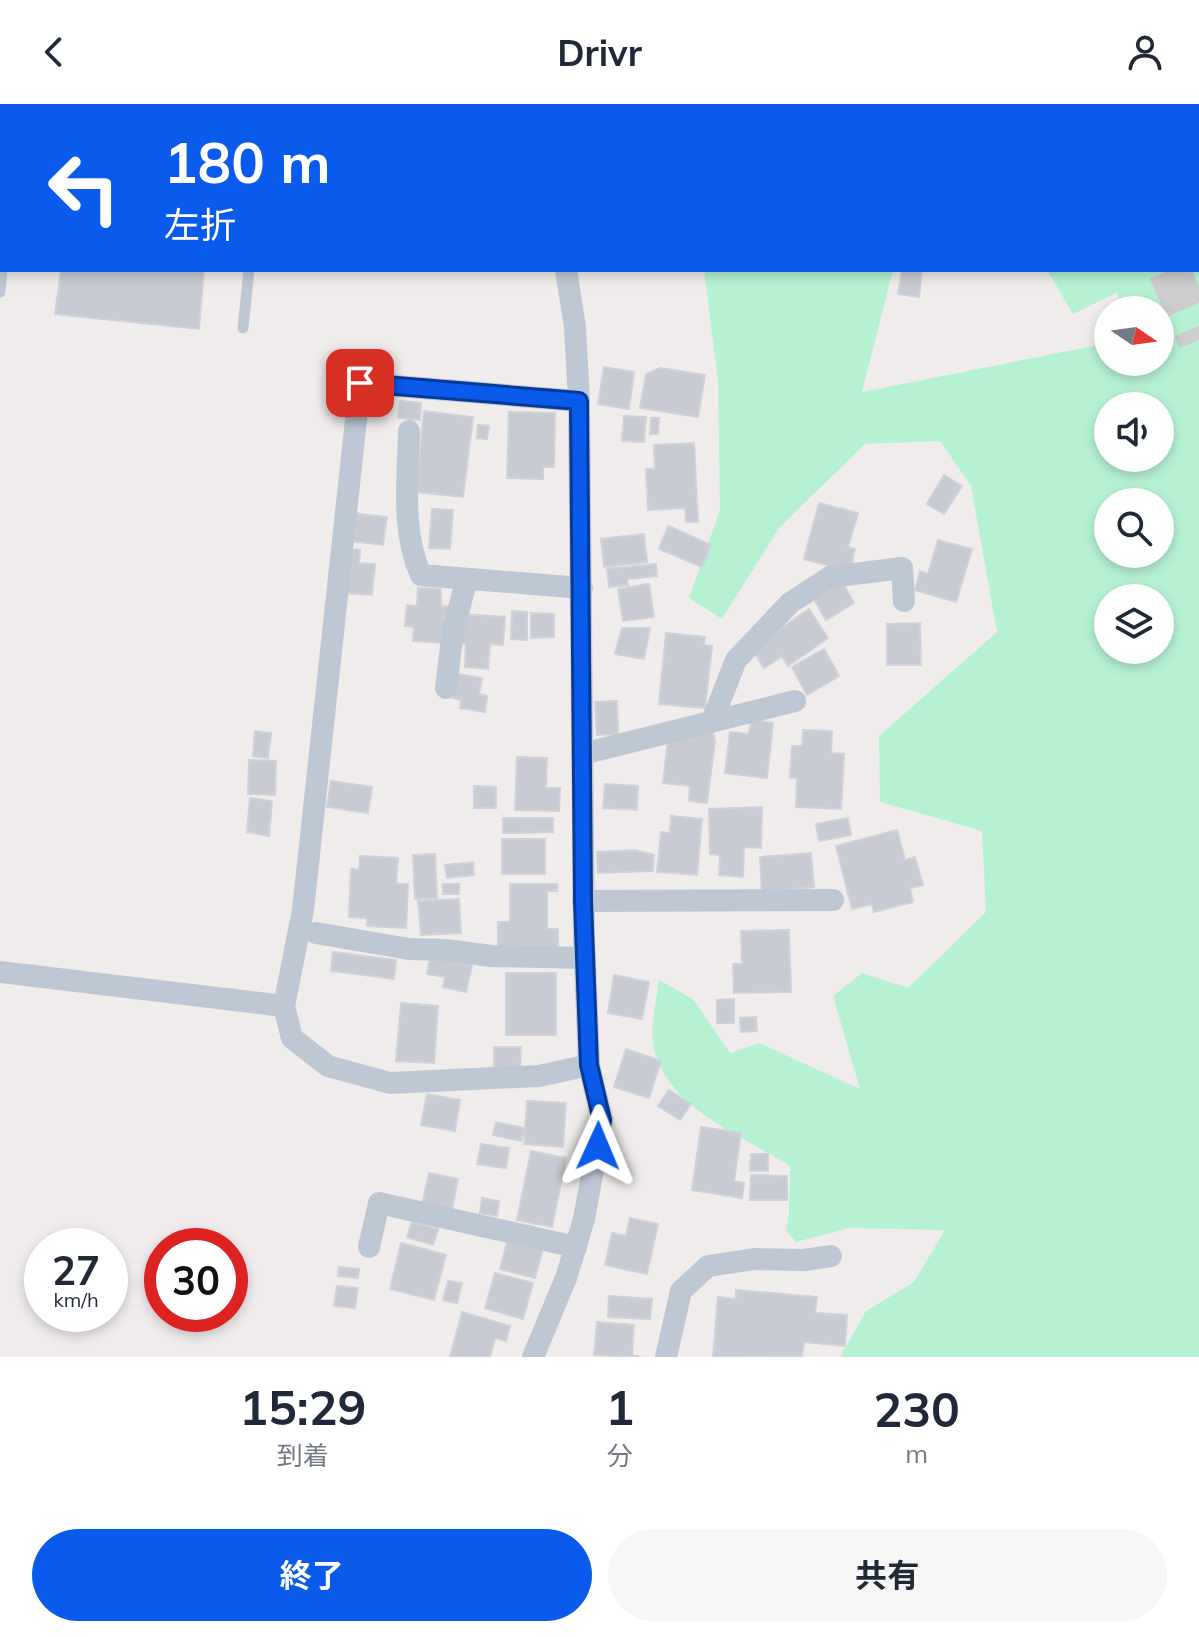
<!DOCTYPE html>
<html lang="ja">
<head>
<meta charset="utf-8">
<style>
	:root { --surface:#fff; --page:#f6f6f7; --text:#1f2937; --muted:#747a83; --accent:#0a5aec }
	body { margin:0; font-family:Mulish,"Noto Sans JP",sans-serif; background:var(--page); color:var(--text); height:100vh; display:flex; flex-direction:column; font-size:30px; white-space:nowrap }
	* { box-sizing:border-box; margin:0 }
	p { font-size:26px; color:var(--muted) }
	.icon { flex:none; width:44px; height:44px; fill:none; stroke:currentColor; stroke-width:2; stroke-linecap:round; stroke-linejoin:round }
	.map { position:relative; height:1253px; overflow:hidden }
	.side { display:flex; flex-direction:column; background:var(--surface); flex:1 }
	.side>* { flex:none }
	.top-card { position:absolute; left:0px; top:0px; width:1200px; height:168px; box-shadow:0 4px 12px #0003; background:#0a5aec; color:#fff; overflow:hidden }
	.needle { width:52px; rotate:103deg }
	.tools { position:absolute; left:1094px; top:192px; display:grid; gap:16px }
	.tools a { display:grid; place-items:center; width:80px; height:80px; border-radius:50%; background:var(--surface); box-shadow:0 4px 12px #0003; font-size:40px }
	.speed { position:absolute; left:24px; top:1124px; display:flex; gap:16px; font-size:40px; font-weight:700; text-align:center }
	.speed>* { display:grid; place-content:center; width:104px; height:104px; border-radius:50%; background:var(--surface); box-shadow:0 4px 12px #0003; line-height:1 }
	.speed small { font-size:20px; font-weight:400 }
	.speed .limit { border:12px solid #d22; background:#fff; color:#111 }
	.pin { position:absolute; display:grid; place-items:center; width:68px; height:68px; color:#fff; margin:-34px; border-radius:16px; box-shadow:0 4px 12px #0006 }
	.me { position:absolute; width:88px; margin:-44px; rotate:1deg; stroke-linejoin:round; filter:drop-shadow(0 0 6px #0008) }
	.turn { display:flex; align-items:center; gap:28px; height:168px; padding:0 32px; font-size:36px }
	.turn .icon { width:104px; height:104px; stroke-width:2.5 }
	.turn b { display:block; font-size:56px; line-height:68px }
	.eta { display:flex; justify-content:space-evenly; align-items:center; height:136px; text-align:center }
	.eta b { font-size:48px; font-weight:700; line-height:56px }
	.button { display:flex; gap:16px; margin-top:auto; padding:16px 32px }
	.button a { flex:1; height:92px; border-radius:48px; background:var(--accent); color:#fff; font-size:32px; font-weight:700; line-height:92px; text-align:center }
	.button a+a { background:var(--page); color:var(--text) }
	header { display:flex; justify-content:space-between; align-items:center; height:104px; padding:0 32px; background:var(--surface); font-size:36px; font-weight:700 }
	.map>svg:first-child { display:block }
</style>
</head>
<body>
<header><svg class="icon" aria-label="back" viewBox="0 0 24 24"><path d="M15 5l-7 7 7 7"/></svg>Drivr<svg class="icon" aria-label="person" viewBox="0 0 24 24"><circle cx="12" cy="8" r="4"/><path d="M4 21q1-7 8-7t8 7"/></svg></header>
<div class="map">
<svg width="1199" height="1253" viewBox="0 0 1199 1253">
	<rect width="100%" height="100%" fill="#f0ecec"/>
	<g fill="#b6f2d2" fill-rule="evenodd">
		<polygon points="726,0 1046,0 1048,2 726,2"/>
		<path d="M1132,0H1199V1253H840L866,1207L914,1178L945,1126L849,1124L796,1138L786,1127L789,1108L790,1062C742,1031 661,1002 653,938C650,919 657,895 659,876L693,895L730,949L759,939L860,985L833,892L862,869L908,884L986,808L982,727L880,698L879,632L997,528L971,382L940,337L865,340L779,424L722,515L689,494L720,406L718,278L704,166H893L862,288L1108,239V258H1160V206H1120L1118,188L1073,210L1047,166H1198V2ZM1108,302H1160V354H1108ZM1108,398H1160V450H1108ZM1108,494H1160V546H1108Z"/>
	</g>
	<g fill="#c8cbd3" stroke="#d0d2d9" stroke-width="2">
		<polygon points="75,0 219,0 75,2"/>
		<polygon points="61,166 204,166 199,225 55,210"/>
		<polygon points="902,166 922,166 919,193 898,190"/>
		<polygon points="604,263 634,268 629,305 598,300"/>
		<polygon points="660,264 705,271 698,313 640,304 646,270"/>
		<polygon points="400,297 421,299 420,316 398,314"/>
		<polygon points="424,307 473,313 463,393 416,388"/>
		<polygon points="509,308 555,309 554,363 543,363 543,375 507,374"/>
		<polygon points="624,312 646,313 644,338 622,337"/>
		<polygon points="651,314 659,314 658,330 650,330"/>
		<polygon points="478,321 489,322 487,335 477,334"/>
		<polygon points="694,339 698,418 686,418 685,404 648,406 646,365 655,365 654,341"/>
		<polygon points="944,371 962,382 944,410 927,400"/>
		<polygon points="819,399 858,409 848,443 855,445 850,467 804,455"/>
		<polygon points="432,405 453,406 450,445 429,444"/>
		<polygon points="353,409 387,413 383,441 350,437"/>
		<polygon points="668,422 711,441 702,463 659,445"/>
		<polygon points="644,430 647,458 604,463 601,435"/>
		<polygon points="938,436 972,445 956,498 915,486 920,467 928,470"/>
		<polygon points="350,445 360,446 359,459 375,460 372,491 345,489"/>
		<polygon points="656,460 657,472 627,475 628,481 609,483 607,465"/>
		<polygon points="842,478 854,499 826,516 814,495"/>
		<polygon points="649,480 654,513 623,517 618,485"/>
		<polygon points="418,484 441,485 441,502 454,503 453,513 444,513 443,539 413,537 414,523 405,522 407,501 417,502"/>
		<polygon points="809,505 828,534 788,562 782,552 764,564 752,545"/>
		<polygon points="512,507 527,508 527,536 511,535"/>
		<polygon points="531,509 554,510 554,533 531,534"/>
		<polygon points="462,510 505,513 503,541 490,540 488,565 465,563 466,540 459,539"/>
		<polygon points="920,519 921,561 887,561 887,520"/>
		<polygon points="622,524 650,524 644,555 615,550"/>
		<polygon points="666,529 705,533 704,541 712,542 705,604 659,600"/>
		<polygon points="824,545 839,572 807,591 792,563"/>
		<polygon points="457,570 482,574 479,590 487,592 485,608 460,604 461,596 453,594"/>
		<polygon points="617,597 618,630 597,631 595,598"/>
		<polygon points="751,616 773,619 767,674 725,669 730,628 749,630"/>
		<polygon points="712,625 715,637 707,699 689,697 690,682 663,679 668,634 690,635 689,626"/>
		<polygon points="803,626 832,627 831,649 844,650 841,705 796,703 797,674 790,674 792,642 802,642"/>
		<polygon points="255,627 271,629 268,654 253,652"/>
		<polygon points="517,653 547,654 546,684 560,684 559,707 515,706"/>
		<polygon points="249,656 276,657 275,691 248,690"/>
		<polygon points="331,677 372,683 368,709 327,703"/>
		<polygon points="605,680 638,682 637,706 603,704"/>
		<polygon points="474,682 496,683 496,704 474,704"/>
		<polygon points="250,694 272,697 269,732 247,728"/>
		<polygon points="762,703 761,744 744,743 743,773 719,771 720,751 710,750 709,705"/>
		<polygon points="671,712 702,715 697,771 657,768 661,728 670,729"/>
		<polygon points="503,714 553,714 553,728 503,729"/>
		<polygon points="848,714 851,731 819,737 816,720"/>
		<polygon points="897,726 905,756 915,753 923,781 910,784 913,798 874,808 872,800 852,805 836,742"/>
		<rect x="502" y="735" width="43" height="35"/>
		<polygon points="635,746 654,751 653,767 598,769 597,748"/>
		<polygon points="811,749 814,783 762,788 760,753"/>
		<polygon points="435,750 437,794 415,795 413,751"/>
		<polygon points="360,752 398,754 396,780 408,780 406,824 367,822 367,814 349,813 351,765 359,766"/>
		<polygon points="473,758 474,771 447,774 445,761"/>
		<rect x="443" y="780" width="16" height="10"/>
		<polygon points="510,780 557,780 557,787 547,787 547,825 558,825 558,847 498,847 498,818 510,818"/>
		<polygon points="459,795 461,829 421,831 418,797"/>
		<polygon points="789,826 791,888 734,889 733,860 742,860 741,827"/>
		<polygon points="333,848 396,856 394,875 331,867"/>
		<polygon points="430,853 472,861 466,888 443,883 445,873 427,870"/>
		<rect x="506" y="869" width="50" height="62"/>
		<polygon points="614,871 649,878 642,915 608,909"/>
		<polygon points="734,895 734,919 717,919 717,896"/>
		<polygon points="401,899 438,902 434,959 396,957"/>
		<polygon points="756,913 757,927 741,928 740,914"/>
		<polygon points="494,943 521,943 520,965 494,965"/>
		<polygon points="626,945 661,957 649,994 614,983"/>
		<polygon points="669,986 691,1000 680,1016 658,1002"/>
		<polygon points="427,990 460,996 455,1027 421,1021"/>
		<polygon points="527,997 566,999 563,1043 524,1040"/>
		<polygon points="496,1018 524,1024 521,1037 493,1031"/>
		<polygon points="701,1023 741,1029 734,1077 744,1079 742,1094 692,1086"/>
		<polygon points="481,1040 509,1044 506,1064 477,1060"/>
		<polygon points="531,1047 566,1054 552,1123 517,1116"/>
		<polygon points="751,1050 768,1050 768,1067 750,1067"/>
		<polygon points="429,1069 458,1075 452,1106 422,1101"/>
		<polygon points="751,1071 787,1072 787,1096 750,1096"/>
		<polygon points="482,1094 499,1097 497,1112 480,1109"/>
		<polygon points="630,1114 658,1120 647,1170 605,1161 612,1129 626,1132"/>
		<polygon points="412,1118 438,1125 433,1141 407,1133"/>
		<polygon points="508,1135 543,1144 535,1174 500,1165"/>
		<polygon points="401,1139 446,1151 434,1196 390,1185"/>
		<polygon points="339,1163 359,1165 358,1174 338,1172"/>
		<polygon points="495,1169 533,1179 523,1215 485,1204"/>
		<polygon points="448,1177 462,1179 457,1199 443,1196"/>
		<polygon points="337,1182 358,1184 355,1204 334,1202"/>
		<polygon points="736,1186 817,1193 815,1209 847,1211 845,1242 804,1238 802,1252 713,1253 718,1193 736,1195"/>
		<polygon points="609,1192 652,1195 650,1215 608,1213"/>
		<polygon points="462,1208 510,1222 506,1237 495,1234 490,1253 450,1253"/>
		<polygon points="597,1218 634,1221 632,1251 640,1253 594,1251"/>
	</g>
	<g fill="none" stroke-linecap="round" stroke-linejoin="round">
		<polyline stroke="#cdcccf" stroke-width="42" stroke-dasharray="42 21" stroke-linecap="butt" points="1169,166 1199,236"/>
		<g stroke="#6b85ac" stroke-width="44">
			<polyline id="motorway" points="1077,0 1078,2"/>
		</g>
		<g stroke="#bec8d4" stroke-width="11">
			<polyline points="18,2 18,0"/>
			<polyline points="265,2 266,0"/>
			<polyline points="0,188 2,166"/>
			<polyline points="243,224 249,166"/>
		</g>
		<g stroke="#bec8d4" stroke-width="22">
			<polyline points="545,0 545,2"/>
			<polyline points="579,297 360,279 303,806 284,902 292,934 328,962 390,979 539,972 589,961"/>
			<path d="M409,327C408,375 401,428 421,471L582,484"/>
			<polyline points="446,584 453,526 467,475"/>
			<polyline points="712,617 736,556 790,499 830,473 902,464 904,497"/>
			<polyline points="582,650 795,597"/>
			<polyline points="583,797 833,796"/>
			<polyline points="316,829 409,845 446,846 491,852 585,854"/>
			<polyline points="0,868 284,902"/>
			<polyline points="369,1143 379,1099 576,1143"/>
			<polyline points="533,1253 566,1174 584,1115 602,1016 589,961 584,834 579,297 575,223 566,166"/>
			<polyline points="666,1253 681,1187 708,1162 754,1155 804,1156 831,1152"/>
		</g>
		<use href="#motorway" stroke="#7f9ac1" stroke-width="42"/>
	</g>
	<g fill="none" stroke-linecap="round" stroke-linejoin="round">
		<g stroke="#063a99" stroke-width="20">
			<polyline id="route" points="360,279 579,297 583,797 589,961 602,1016 598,1042"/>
		</g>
		<use href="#route" stroke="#0a5aec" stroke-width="14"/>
	</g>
</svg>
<div class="tools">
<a><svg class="needle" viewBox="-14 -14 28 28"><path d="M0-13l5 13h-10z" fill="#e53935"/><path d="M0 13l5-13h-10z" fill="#747a83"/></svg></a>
<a><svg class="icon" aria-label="sound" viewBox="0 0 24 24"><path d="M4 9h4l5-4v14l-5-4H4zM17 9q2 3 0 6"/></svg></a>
<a><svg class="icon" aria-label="search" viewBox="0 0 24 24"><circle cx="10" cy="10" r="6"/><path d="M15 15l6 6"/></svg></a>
<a><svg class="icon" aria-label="layers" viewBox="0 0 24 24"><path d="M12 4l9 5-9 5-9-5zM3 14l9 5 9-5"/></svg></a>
</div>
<div class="speed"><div>27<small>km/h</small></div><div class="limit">30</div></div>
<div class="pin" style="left:360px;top:279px;background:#d93025"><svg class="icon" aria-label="arrive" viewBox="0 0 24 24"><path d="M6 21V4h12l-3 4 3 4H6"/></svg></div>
<svg class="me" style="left:598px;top:1042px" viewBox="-20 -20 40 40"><path d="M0-17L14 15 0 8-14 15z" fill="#0a5aec" stroke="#fff" stroke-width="4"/></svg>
<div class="top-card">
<div class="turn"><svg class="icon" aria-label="left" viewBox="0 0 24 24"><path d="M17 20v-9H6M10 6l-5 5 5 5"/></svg><div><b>180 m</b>左折</div></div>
</div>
</div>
<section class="side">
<div class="eta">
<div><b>15:29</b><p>到着</p></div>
<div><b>1</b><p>分</p></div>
<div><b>230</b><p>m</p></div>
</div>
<div class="button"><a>終了</a><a>共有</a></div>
</section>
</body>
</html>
